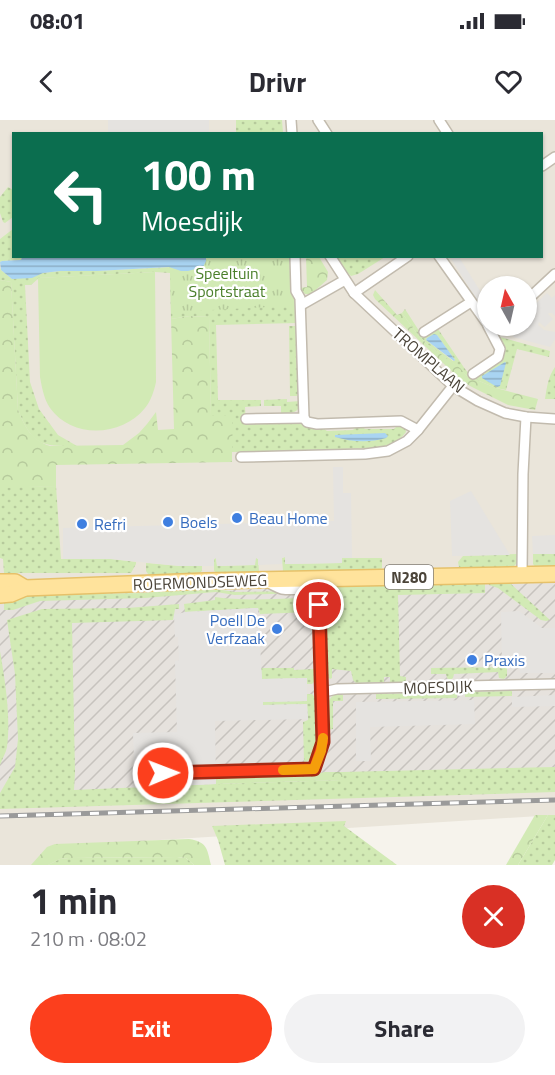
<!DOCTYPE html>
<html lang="en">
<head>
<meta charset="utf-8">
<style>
	:root { --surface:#fff; --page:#f2f2f3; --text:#2b2b33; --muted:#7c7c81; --accent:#fc3f1d }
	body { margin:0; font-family:"Titillium Web",sans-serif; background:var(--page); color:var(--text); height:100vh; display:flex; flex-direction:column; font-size:22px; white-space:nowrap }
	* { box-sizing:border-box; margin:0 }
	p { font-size:20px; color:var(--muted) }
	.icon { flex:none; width:33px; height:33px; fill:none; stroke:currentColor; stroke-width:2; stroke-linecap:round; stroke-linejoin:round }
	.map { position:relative; height:745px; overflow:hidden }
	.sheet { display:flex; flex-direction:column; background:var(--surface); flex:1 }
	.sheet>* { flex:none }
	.banner { position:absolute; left:12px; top:12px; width:531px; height:126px; border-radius:0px; box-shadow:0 2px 4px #0004; background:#0b6e4f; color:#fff; overflow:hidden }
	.needle { width:39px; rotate:352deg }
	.fabs { position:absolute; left:477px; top:156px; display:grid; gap:12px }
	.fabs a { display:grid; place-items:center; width:60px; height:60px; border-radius:50%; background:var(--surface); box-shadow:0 2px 4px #0004; font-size:30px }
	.pin { position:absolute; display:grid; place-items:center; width:51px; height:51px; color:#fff; margin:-26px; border:3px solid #fff; border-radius:50%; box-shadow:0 2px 6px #0007 }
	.me { position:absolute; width:66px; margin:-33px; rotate:89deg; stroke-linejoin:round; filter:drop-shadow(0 0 4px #0008) }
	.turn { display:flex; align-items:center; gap:21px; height:126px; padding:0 30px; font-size:27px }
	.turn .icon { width:78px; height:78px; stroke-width:2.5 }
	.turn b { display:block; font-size:42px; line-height:51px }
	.round { display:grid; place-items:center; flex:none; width:63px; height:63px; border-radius:32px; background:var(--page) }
	.overview { display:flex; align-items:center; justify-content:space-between; height:102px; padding:0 30px }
	h1 { font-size:36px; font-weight:700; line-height:45px }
	.primary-button { display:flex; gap:12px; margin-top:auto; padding:12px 30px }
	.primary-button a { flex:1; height:69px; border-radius:36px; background:var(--accent); color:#fff; font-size:24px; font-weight:700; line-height:69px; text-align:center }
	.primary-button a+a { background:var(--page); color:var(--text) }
	.status { display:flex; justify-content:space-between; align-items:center; height:42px; padding:0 30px; background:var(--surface); direction:ltr }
	.status svg { height:16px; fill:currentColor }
	header { display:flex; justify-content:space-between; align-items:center; height:78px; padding:0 30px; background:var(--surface); font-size:27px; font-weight:700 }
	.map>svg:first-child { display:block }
</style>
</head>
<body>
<div class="status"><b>08:01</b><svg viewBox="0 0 49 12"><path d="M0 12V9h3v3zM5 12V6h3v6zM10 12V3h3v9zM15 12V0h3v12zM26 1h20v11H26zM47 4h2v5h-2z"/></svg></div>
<header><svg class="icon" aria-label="back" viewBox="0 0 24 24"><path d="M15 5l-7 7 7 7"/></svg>Drivr<svg class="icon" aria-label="heart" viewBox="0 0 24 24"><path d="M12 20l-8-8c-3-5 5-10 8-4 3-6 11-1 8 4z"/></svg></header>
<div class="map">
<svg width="555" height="745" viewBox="0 0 555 745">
	<defs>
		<pattern id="industrial-furrows" width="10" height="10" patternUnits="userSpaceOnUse" patternTransform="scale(1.5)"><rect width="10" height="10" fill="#e6e2dd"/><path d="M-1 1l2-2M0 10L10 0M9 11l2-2" fill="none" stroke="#c7c3be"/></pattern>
		<pattern id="grass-dots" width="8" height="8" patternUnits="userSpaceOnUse" patternTransform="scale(1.5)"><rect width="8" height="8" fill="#d2eab5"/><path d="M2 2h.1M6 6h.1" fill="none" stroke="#b6ca9c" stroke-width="1.8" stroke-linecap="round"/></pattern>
		<pattern id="forest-crowns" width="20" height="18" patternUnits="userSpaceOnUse" patternTransform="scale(1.5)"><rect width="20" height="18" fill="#d2eab5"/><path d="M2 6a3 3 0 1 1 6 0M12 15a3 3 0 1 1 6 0" fill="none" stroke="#b6ca9c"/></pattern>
		<pattern id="park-tufts" width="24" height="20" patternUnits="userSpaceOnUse" patternTransform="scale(1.5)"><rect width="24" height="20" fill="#d2eab5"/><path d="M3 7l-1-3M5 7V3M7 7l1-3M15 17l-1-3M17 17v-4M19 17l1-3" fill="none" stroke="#b6ca9c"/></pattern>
		<pattern id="water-rules" width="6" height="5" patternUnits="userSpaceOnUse" patternTransform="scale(1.5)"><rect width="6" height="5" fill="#a9d4f2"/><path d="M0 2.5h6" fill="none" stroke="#8caec5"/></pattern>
	</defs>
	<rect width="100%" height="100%" fill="#f6f3ec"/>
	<path fill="#eae5da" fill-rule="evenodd" d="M0,0H555V695L144,721L58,745H0ZM14,14H542V136H14ZM488,166H526V206H488Z"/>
	<polygon fill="url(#industrial-furrows)" points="555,450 555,656 186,665 77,671 0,680 0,461"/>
	<g fill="url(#grass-dots)" fill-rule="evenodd">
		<polygon points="236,0 282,0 283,13 236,13"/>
		<polygon points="8,67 13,70 13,97 5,103 3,102 0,93 0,77"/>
		<polygon points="13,109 14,136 22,137 21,140 2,141 0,142 0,119"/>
		<path d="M206,137L297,182L298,203L216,205L218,280H261V286L245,287L246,304L296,303C305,301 320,305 327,311L353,310L357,306H362L365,309H394L398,305L405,307L406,312C398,323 387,326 374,328L232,332V296H211L209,197L190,196L171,199L170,153L155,152L39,158L31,165H25L30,262L39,289L58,315L77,326C40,326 33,326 18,290L11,162L0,160V147L1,150L12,159L43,153L60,151H97L170,147L179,149L206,141Z"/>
		<polygon points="336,137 385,137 358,154 351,156 343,149"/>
		<path d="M405,189L423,217L438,209L465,249L471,256L499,241C507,233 503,227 499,218L500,217L550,231L549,237L517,229L506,270L496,268L467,256L459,248L426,223L415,211L402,193ZM437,215L455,240L454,241H453L426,220L427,218Z"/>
		<polygon points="289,206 298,206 300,274 297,274 297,276 290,276"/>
		<path d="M555,247V279H545C547,267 548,257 555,247Z"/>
		<path d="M287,279V282L300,281C300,294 291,293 281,293V286H264V280Z"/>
		<polygon points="56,366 61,439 111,439 136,442 136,444 131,453 4,453 3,439 0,438 0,367"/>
		<polygon points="517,434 517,443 513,447 506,449 463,450 459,447 458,442 463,436"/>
		<polygon points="533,434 555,434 555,446 553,448 536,448 533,444"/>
		<path d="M255,437L258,439L259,451C250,457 223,458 214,451V439L216,438L217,446L255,445Z"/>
		<polygon points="285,437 286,444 342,443 342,438 382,438 382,448 379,451 285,454 283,451 282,438"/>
		<path d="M146,443L180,446H202V451C190,461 163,456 148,454L146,451Z"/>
		<polygon points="485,460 485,473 398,475 400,556 406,557 406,562 390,562 390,557 384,557 384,562 356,563 353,560 351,551 332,549 332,558 330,559 327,556 325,503 328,501 328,490 325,489 324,481 317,470 317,466"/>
		<polygon points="488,461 504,461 511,464 550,500 546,501 541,500 498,468 489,465"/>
		<polygon points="202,467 235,472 301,471 301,473 235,475 216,472 145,478 40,481 13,490 4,490 4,479 29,475 144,473"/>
		<path d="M308,476L311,481V492L260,494L258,488L185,492L184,484L215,480V477C242,481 271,479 299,478Z"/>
		<polygon points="179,484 179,489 175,489 173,500 72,503 75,652 74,670 216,664 342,660 342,652 555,647 555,672 0,689 0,673 15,647 18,619 15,554 7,500 42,489 127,488"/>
		<path d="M0,531C5,561 11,596 7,627C6,633 2,639 0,645Z"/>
		<polygon points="507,547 507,556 504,559 499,558 498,552 454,554 453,558 450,560 447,558 446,554 431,554 431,548"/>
		<polygon points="261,548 294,548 294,550 314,549 314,562 312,564 307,564 306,558 262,559"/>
		<polygon points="512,571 512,576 465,577 465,572"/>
		<polygon points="457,572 457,578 376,579 376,574"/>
		<path d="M307,574H312L315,577L316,632C314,639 311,641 304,642L303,602L308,600L307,584L263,585V582L307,581Z"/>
		<path d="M334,575H343V581H333V609L328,610C327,598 323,583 334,575Z"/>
		<polygon points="548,695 555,695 555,740 552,745 518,745"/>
		<polygon points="346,701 344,706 397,745 225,745 218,720 212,706"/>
		<polygon points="177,737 186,738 194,745 48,745 60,739 69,738"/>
	</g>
	<g fill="url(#forest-crowns)">
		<polygon points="306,137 319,137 328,152 327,160 311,174 305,174 300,168 307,167"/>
		<path d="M0,160L11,162L18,290C26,308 30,319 50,326L123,325L139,313L147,304L156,292L158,310L174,309L171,199L190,196L209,197L211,296H232V342L56,345V366L0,368Z"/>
		<polygon points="375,170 397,195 402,193 415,211 426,223 460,248 467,256 496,268 538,279 535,290 508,285 470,266 460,259 375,179 373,175"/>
		<polygon points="325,652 342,652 343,660 216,664 216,657 316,654"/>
		<polygon points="535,695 548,695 518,745 506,745"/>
		<path d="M189,719C207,722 207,728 211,745H194L186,738L177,737L69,738L60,739L48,745H31L47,727L55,724Z"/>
	</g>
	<polygon fill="url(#park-tufts)" points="206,137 292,137 297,182 289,186 171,192 170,147 179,149 206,141"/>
	<path fill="#d2eab5" d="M155,152L156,262C154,271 151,281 145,288C122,317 72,319 50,288C44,279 42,268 40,257L38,158Z"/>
	<g fill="#e5e3e0">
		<rect x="108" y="0" width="101" height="13"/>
		<polygon points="450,137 459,137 487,182 487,196"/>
		<polygon points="547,173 552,178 555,175 555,196 552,193 549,193 548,194 553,199 545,207 539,202 538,205 544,210 555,212 555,219 550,227 513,217 515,206 526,206 527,201 529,199 527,196 527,192"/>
		<polygon points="333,347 343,347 343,373 351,373 352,438 342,438 342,443 285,444 285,437 282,438 282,444 258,445 258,439 256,438 255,445 217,446 216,438 214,439 214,446 180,446 111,439 63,439 63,408 334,401"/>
		<polygon points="471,371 510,435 452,436 450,381"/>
		<polygon points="555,415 555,434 533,434 532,416"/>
		<polygon points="258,488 262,559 307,558 307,581 263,582 263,585 307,584 308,599 215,601 216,664 135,668 133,613 177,612 175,541 179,540 178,517 175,517 174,495 185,492"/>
		<polygon points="519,491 542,508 555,508 555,553 520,553 519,546 502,547 501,492"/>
		<polygon points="555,575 555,586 512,587 512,577"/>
		<polygon points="474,580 475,604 370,607 371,641 356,641 356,582"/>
	</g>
	<g fill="url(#water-rules)">
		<polygon points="22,137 206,136 206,141 203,147 188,151 181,151 169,147 97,151 60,151 43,153 32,158 12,159 1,150 0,142 2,141 21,140"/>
		<polygon points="434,214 437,215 455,240 454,241 426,220 427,218"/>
		<polygon points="505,242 506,243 500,266 497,267 482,258 482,256"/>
		<path d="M385,313L388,316L386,318C369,323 352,322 335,317V315Z"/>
	</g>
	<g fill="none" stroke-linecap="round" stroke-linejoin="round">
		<g stroke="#c2bbae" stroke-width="12">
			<g id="street">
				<polyline points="291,0 292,14"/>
				<polyline points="318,0 327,14"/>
				<polyline points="439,0 448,14"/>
				<polyline points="542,46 555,37"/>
				<polyline points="330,136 354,173 453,266 478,281 505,293 526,297 555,299"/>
				<polyline points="439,136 488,205"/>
				<polyline points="354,173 408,136"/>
				<polyline points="526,181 555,154"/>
				<polyline points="301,185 345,160"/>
				<polyline points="424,212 471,182"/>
				<polyline points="473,254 498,237 500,229 488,206"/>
				<polyline points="304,298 307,302 317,304 401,301 418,310"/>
				<polyline points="246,299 304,298 300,178 296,171 295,136"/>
				<polyline points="241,337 365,334 388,331 407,321 418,310 453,266"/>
				<polyline points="522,454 523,354 526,297"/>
				<path d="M268,463C272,464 277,468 282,469C299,472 311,462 319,485L321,569"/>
				<polyline points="139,653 314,649 323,622 321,569 328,571 337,569 555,564"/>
			</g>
		</g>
		<g stroke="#e6c16a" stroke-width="18">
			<g id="primary">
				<polyline points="0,462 15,462 25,468"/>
				<polyline points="0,475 11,474 25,468 206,461 555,454"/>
			</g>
		</g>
		<use href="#street" stroke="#fff" stroke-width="9"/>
		<use href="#primary" stroke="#ffe39c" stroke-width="15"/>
		<g stroke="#9a9a9a" stroke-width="5">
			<polyline id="rail" points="0,696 555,680"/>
		</g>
		<use href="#rail" stroke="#fff" stroke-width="3" stroke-dasharray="9" stroke-linecap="butt"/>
	</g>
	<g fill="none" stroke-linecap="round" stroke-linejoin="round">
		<g stroke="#a42913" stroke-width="15">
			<polyline id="route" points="163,653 314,649 323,622 319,485"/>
		</g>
		<use href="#route" stroke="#fc3f1d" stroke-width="10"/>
		<polyline stroke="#f59e0b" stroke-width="10" points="283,650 314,649 321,631 323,618"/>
	</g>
	<g fill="#3f7fe0" stroke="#fff" stroke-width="2">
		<circle cx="237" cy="398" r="6"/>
		<circle cx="168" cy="402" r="6"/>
		<circle cx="82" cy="404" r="6"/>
		<circle cx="277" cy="509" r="6"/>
		<circle cx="472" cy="540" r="6"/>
	</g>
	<g text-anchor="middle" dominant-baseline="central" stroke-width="4.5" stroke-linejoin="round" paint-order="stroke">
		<rect fill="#fff" stroke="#817c74" stroke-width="1.5" x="385" y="445" width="48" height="24" rx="4.5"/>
		<g font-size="15" font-weight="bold" fill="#4b4439">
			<text x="409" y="457">N280</text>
		</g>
		<g font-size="16" fill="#4a7f2a" stroke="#fff">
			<text x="227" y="153">Speeltuin<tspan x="227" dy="18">Sportstraat</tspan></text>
		</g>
		<g font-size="16" fill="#4b4439" stroke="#fff">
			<text transform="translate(429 240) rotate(41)">TROMPLAAN</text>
			<text transform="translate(200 462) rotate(-2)">ROERMONDSEWEG</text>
			<text transform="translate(438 567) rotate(-2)">MOESDIJK</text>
		</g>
		<g font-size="16" fill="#366cbe" stroke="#fff" text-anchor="start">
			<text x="249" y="398">Beau Home</text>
			<text x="180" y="402">Boels</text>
			<text x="94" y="404">Refri</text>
			<text x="265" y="500" text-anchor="end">Poell De<tspan x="265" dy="18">Verfzaak</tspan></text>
			<text x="484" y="540">Praxis</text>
		</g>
	</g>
</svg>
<div class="fabs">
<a><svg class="needle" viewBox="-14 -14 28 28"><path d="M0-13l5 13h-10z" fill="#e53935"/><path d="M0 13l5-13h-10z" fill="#7c7c81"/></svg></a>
</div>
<div class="pin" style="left:319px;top:485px;background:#d93025"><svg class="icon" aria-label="arrive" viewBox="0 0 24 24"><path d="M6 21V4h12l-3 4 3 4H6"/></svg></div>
<svg class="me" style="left:163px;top:653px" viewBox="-20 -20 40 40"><circle r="17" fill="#fc3f1d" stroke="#fff" stroke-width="3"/><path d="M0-11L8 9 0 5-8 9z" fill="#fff"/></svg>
<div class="banner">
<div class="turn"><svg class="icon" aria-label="left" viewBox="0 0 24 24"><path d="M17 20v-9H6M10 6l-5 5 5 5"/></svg><div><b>100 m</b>Moesdijk</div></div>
</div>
</div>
<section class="sheet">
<div class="overview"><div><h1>1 min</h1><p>210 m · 08:02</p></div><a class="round" style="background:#d93025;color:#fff"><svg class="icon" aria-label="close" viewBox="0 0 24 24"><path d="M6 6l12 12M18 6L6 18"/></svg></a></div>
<div class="primary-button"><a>Exit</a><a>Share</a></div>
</section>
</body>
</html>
